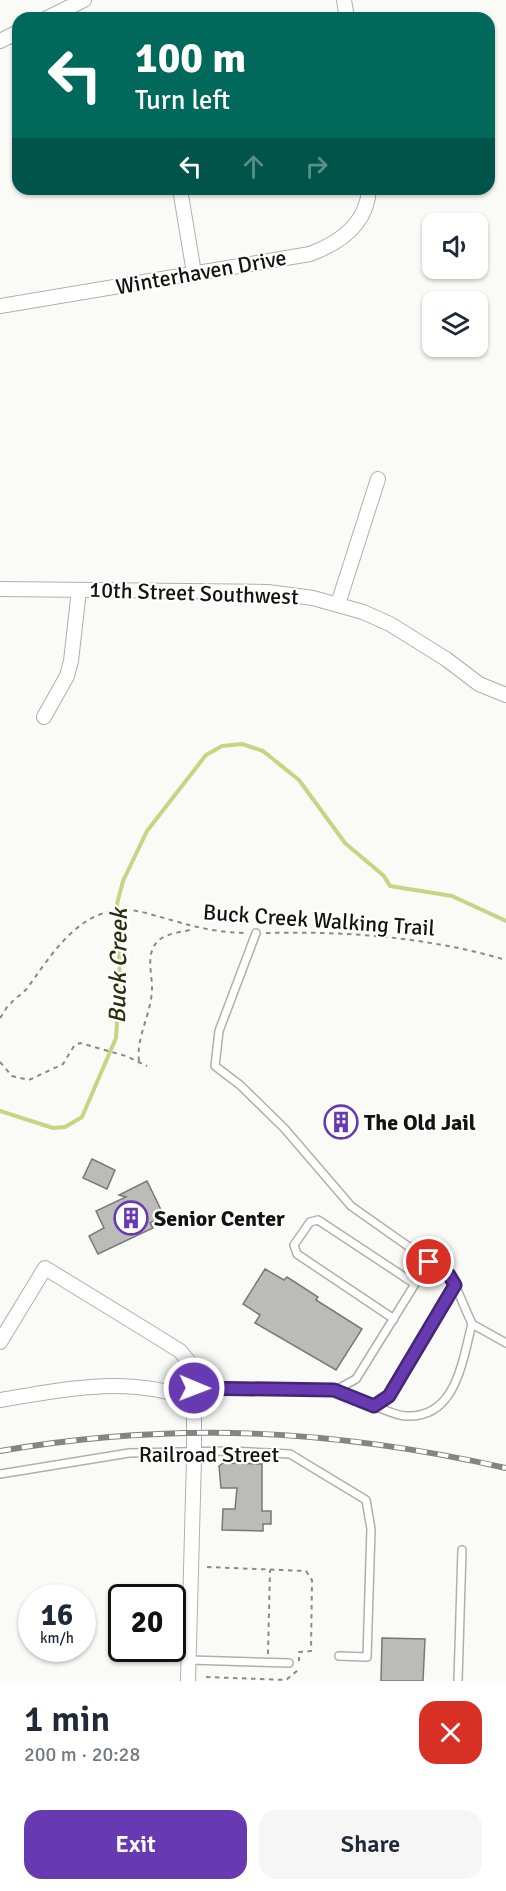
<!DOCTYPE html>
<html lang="en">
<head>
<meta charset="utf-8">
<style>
	:root { --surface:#fff; --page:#f6f6f7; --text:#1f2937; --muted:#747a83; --accent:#683ab2 }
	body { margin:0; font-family:Signika,sans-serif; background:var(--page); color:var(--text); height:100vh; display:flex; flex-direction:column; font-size:22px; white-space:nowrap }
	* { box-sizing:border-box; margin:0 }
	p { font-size:20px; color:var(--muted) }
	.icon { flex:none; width:33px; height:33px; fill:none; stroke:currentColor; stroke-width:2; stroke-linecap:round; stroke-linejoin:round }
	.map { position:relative; height:1681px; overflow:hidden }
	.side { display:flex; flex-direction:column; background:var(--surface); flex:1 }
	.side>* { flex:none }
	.banner { position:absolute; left:12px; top:12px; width:483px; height:183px; border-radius:18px; box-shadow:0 2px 4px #0004; background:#00695c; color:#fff; overflow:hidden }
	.fabs { position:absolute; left:422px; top:213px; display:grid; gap:12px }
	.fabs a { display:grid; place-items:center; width:66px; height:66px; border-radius:12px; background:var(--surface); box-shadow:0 2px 4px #0004; font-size:30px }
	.speed { position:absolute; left:18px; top:1584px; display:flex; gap:12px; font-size:30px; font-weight:700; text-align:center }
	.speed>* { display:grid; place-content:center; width:78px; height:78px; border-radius:50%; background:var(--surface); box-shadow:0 2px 4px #0004; line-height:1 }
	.speed small { font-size:15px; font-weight:400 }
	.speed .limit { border:3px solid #111; border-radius:9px; background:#fff; color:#111 }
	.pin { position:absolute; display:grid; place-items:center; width:51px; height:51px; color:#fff; margin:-26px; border:3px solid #fff; border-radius:50%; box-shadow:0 2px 6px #0007 }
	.me { position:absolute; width:66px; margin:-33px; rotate:91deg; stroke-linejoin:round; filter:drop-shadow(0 0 4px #0008) }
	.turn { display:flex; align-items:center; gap:21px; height:126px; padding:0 24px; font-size:27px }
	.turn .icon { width:78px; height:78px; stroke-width:2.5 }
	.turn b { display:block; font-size:42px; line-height:51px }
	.lanes { display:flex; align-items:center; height:57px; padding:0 24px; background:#0003; justify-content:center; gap:30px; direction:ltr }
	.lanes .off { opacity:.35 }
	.round { display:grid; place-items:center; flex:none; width:63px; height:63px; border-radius:18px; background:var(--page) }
	.head { display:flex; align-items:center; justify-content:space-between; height:102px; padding:0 24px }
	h1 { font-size:36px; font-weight:600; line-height:45px }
	.button { display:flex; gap:12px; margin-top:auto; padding:12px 24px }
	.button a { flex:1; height:69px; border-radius:18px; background:var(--accent); color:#fff; font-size:24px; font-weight:600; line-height:69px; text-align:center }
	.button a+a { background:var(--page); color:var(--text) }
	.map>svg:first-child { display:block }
</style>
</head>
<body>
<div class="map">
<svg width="506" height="1681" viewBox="0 0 506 1681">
	<rect width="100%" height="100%" fill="#fafbf7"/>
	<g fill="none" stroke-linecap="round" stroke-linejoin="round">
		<polyline stroke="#c7d483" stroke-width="4" points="0,1111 53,1128 65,1127 82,1117 116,1038 120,980 117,904 123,881 147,831 206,755 222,746 242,744 263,751 299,780 345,843 384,876 390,886 452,896 506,921"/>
	</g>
	<g fill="#bbbcb8" stroke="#787976" stroke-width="1.5">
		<polygon points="92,1159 115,1170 107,1189 83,1178"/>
		<polygon points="147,1181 164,1216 150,1223 153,1228 98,1254 89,1236 104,1228 96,1211 126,1197 119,1195"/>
		<polygon points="265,1269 284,1280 287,1277 318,1297 316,1300 362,1329 336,1370 255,1323 260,1315 243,1304"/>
		<polygon points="223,1463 262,1464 262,1511 271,1511 271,1524 263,1524 263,1531 222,1530 223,1509 235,1509 237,1488 221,1488 219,1466"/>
		<polygon points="382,1638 425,1639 423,1681 381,1681"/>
	</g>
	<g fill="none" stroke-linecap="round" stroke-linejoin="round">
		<g stroke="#afb0ac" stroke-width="10">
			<g id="lane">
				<polyline points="256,933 219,1031 215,1066 240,1085 284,1128 351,1206 449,1275 455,1285 389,1396 374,1406 334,1391"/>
				<polyline points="455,1285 472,1324 506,1343"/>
				<polyline points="194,1388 334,1391 356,1379 415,1284 318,1220 310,1222 294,1245 297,1254 394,1319"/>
				<path d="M374,1406C383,1409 395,1415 405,1416C456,1419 462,1362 472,1324"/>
				<polyline points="0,1474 129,1453 230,1451 290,1454 366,1500 371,1529 367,1657 339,1656"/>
				<polyline points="189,1660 289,1663"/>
				<polyline points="458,1681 462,1550"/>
			</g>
		</g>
		<g stroke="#afb0ac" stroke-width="16">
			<g id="street">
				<polyline points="344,0 347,18"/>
				<polyline points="47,18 84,0"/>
				<polyline points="0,41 18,32"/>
				<polyline points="180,189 194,273"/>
				<path d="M0,306L310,254C340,243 367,224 369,189"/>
				<polyline points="0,589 268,592 313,598 363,612 390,624 446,659 479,684 506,695"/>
				<polyline points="338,604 378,479"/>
				<polyline points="44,717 67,676 71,661 79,590"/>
				<polyline points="0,1342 45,1268 143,1328 180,1351 189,1362 194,1388 194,1459 188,1681"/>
				<path d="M0,1400C65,1389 130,1375 193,1400"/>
			</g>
		</g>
		<g stroke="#8a8b88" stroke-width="2" stroke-dasharray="4.5 4.5" stroke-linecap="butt">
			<path d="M266,933C347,931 428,937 506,960"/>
			<path d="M0,1018C4,1013 6,1007 11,1003C16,997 23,994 28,987C57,947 87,897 146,913C183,923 206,932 245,933"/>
			<path d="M139,1061C136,1036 152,1013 152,988C152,973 145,952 159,940C167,933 183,932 194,929"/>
			<polyline points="0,1062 12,1076 29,1080 63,1064 74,1046 80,1043 126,1056 147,1066"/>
			<polyline points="207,1567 306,1571 312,1580 311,1651 299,1652 299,1661"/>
			<polyline points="268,1654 270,1570"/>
			<polyline points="206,1677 286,1680 298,1670 298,1667"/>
		</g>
		<use href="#lane" stroke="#fff" stroke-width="7"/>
		<use href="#street" stroke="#fff" stroke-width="14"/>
		<g stroke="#848582" stroke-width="6">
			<path id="rail" d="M0,1451C177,1421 332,1429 506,1468"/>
		</g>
		<use href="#rail" stroke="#fff" stroke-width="4" stroke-dasharray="11" stroke-linecap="butt"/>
	</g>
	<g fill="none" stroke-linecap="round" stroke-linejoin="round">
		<g stroke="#442674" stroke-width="15">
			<polyline id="route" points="194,1388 334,1390 374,1406 389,1396 455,1285 449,1275 429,1262"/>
		</g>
		<use href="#route" stroke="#683ab2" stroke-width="10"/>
	</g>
	<defs>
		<g id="building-ring" transform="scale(1.725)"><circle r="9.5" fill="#fff" stroke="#683ab2" stroke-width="1.5"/><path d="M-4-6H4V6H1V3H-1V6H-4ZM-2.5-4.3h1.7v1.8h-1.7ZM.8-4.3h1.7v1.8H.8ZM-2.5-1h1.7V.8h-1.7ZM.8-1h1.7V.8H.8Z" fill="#683ab2"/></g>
	</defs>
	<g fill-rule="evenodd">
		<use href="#building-ring" x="341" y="1122"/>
		<use href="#building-ring" x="131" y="1218"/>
	</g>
	<g text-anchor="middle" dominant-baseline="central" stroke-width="4.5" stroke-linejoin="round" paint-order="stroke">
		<g font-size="22" fill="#131412" stroke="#fff">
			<text transform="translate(201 272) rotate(-10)">Winterhaven Drive</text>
			<text transform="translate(194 593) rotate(2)">10th Street Southwest</text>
			<text transform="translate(319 920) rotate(4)">Buck Creek Walking Trail</text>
			<text x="209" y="1454">Railroad Street</text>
		</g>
		<g font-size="22" font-weight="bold" fill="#131412" stroke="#fff" text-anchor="start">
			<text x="364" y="1122">The Old Jail</text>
			<text x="154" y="1218">Senior Center</text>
		</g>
		<g font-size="24" font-style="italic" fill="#292e0b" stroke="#fff">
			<text transform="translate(118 966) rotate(-89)">Buck Creek</text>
		</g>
	</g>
</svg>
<div class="fabs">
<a><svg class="icon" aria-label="sound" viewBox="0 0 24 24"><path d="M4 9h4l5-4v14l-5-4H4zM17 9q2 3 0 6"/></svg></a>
<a><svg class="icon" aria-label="layers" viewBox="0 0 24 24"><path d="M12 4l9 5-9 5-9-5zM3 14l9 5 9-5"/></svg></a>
</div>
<div class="speed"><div>16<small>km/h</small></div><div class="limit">20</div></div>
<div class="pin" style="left:429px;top:1262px;background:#d93025"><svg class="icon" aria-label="arrive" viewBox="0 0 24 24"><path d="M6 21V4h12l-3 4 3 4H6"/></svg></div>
<svg class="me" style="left:194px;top:1388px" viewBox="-20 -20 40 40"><circle r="17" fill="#683ab2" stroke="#fff" stroke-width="3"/><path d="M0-11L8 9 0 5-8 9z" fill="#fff"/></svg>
<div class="banner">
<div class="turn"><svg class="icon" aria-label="left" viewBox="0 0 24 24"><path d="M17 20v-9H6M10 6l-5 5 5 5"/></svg><div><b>100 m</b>Turn left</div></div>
<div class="lanes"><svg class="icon" aria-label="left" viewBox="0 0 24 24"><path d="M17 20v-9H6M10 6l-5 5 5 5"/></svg><svg class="icon off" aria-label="ahead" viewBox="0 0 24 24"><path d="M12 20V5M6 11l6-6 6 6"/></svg><svg class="icon off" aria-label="right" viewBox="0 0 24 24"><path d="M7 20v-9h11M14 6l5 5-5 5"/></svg></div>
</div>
</div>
<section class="side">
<div class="head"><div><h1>1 min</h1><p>200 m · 20:28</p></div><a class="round" style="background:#d93025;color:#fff"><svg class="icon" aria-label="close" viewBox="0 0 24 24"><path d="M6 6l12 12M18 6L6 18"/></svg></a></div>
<div class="button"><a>Exit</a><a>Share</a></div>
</section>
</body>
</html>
